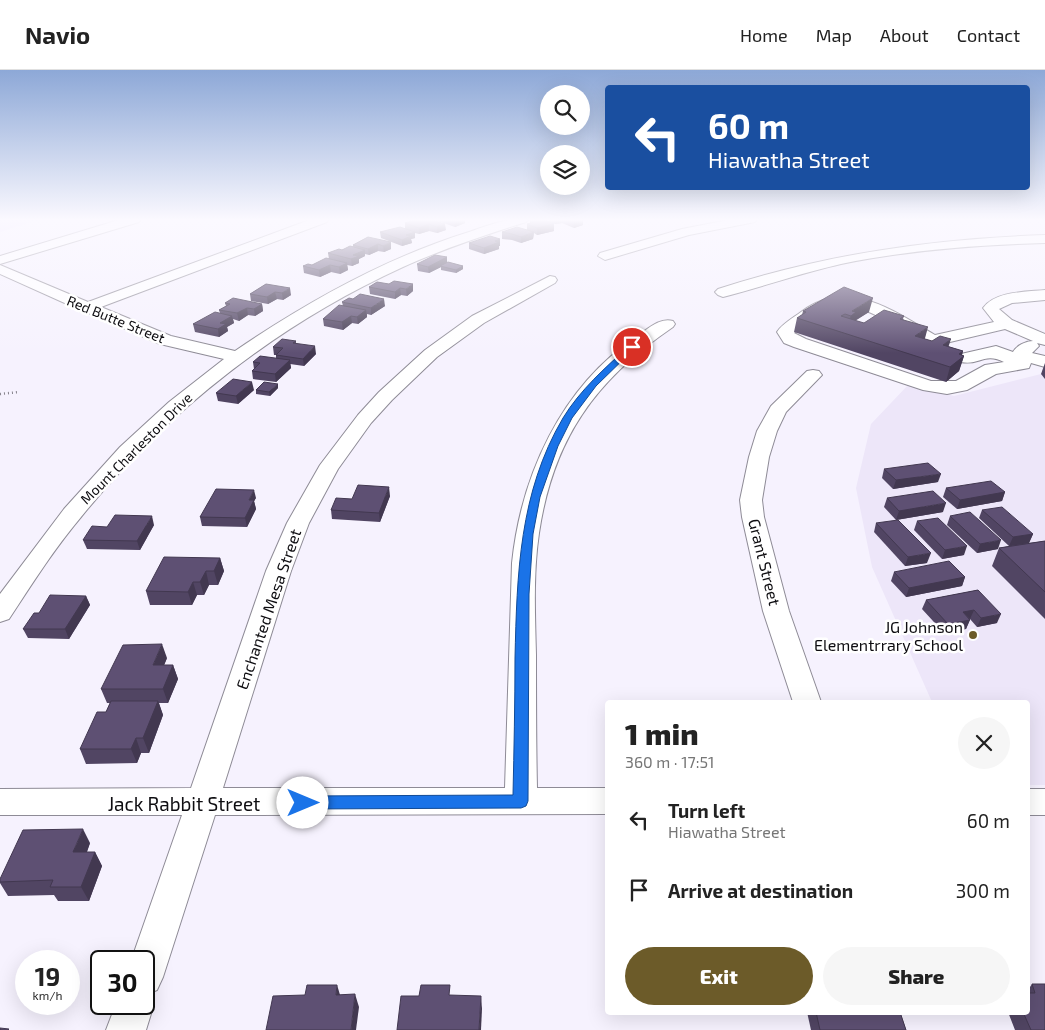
<!DOCTYPE html>
<html lang="en">
<head>
<meta charset="utf-8">
<style>
	:root { --surface:#fff; --page:#f6f6f6; --text:#222; --muted:#767676; --line:#e0e0e0; --accent:#6c5b29 }
	body { margin:0; font-family:"Exo 2",sans-serif; background:var(--page); color:var(--text); height:100vh; display:flex; flex-direction:column; font-size:19px; white-space:nowrap }
	* { box-sizing:border-box; margin:0 }
	p { font-size:16px; color:var(--muted) }
	.icon { flex:none; width:28px; height:28px; fill:none; stroke:currentColor; stroke-width:2; stroke-linecap:round; stroke-linejoin:round }
	.map { position:relative; flex:1; overflow:hidden }
	.sheet { position:absolute; left:605px; top:630px; width:425px; height:315px; display:flex; flex-direction:column; background:var(--surface); border-radius:5px; box-shadow:0 5px 20px #0002 }
	.sheet>* { flex:none }
	.banner { position:absolute; left:605px; top:15px; width:425px; height:105px; border-radius:5px; box-shadow:0 5px 20px #0002; background:#1a4fa0; color:#fff; overflow:hidden }
	.buttons { position:absolute; left:540px; top:15px; display:grid; gap:10px }
	.buttons a { display:grid; place-items:center; width:50px; height:50px; border-radius:50%; background:var(--surface); box-shadow:0 5px 20px #0002; font-size:25px }
	.speed { position:absolute; left:15px; top:880px; display:flex; gap:10px; font-size:25px; font-weight:700; text-align:center }
	.speed>* { display:grid; place-content:center; width:65px; height:65px; border-radius:50%; background:var(--surface); box-shadow:0 5px 20px #0002; line-height:1 }
	.speed small { font-size:12px; font-weight:400 }
	.speed .limit { border:2px solid #111; border-radius:8px; background:#fff; color:#111 }
	.pin { position:absolute; display:grid; place-items:center; width:42px; height:42px; color:#fff; margin:-21px; border:2px solid #fff; border-radius:50%; box-shadow:0 1px 5px #0007 }
	.me { position:absolute; width:55px; margin:-28px; rotate:90deg; stroke-linejoin:round; filter:drop-shadow(0 0 4px #0008) }
	.turn { display:flex; align-items:center; gap:18px; height:105px; padding:0 20px; font-size:22px }
	.turn .icon { width:65px; height:65px; stroke-width:2.5 }
	.turn b { display:block; font-size:35px; line-height:42px }
	.round { display:grid; place-items:center; flex:none; width:52px; height:52px; border-radius:26px; background:var(--page) }
	.overview { display:flex; align-items:center; justify-content:space-between; height:85px; padding:0 20px }
	h1 { font-size:30px; font-weight:800; line-height:38px }
	.cta { display:flex; gap:10px; margin-top:auto; padding:10px 20px }
	.cta a { flex:1; height:58px; border-radius:30px; background:var(--accent); color:#fff; font-size:20px; font-weight:800; line-height:58px; text-align:center }
	.cta a+a { background:var(--page); color:var(--text) }
	ul { padding:0; list-style:none }
	li { display:flex; align-items:center; gap:15px; height:70px; padding:0 20px }
	li div { flex:1 }
	li b { display:block; font-size:19px }
	li em { font-style:normal }
	header { display:flex; align-items:center; gap:30px; box-sizing:border-box; height:70px; padding:0 25px; background:var(--surface); border-bottom:1px solid var(--line) }
	header strong { font-size:24px }
	nav { display:flex; gap:28px; margin-inline-start:auto; font-size:18px }
	.map>svg:first-child { display:block }
</style>
</head>
<body>
<header>
<strong>Navio</strong>
<nav><a>Home</a><a>Map</a><a>About</a><a>Contact</a></nav>
</header>
<div class="map">
<svg width="1045" height="960" viewBox="0 0 1045 960">
	<rect width="100%" height="100%" fill="#f6f2fe"/>
	<polygon fill="#ede6f9" points="1041,304 1045,304 1045,715 1028,715 1028,632 932,632 872,497 856,418 871,354 909,314 954,326"/>
	<polygon fill="#eadffe" points="0,149 41,149 0,162"/>
	<g fill="none" stroke-linecap="round" stroke-linejoin="round">
		<g stroke="#8e8b96" stroke-width="2">
			<g id="minor">
				<polygon points="122,149 141,149 139,152 0,194 0,186"/>
				<path d="M312,149H329L327,152L101,237L171,266L235,281C307,232 385,188 469,162C489,155 507,148 528,149L526,152C485,165 443,179 403,197C278,254 167,341 81,447C54,479 32,514 9,549L0,552V524L64,439L120,377L169,332L224,289L160,274L86,242L79,241L78,239L0,204V195L88,232Z"/>
				<polygon points="733,149 757,149 755,152 689,165 605,190 598,186 600,183 682,159"/>
				<path d="M1045,165V173C976,175 908,180 841,194C801,203 762,217 723,227L718,225L715,222L718,219C826,184 931,169 1045,165Z"/>
				<path d="M550,206L555,207L557,210L555,213L484,253L437,287L392,330L371,353L338,399L309,453L291,501L223,718H505L512,493C521,406 561,317 636,267C647,260 659,247 673,251L675,254L673,257C595,310 553,369 539,463C533,503 535,545 536,585C536,629 536,673 537,718H608V744L215,745L163,907L157,920L150,923L154,934L146,960H106L116,934H144V891H131L182,745H0V719L191,718L266,501L287,453L320,395L358,345L379,322L425,280L472,246Z"/>
				<path d="M1045,220V230L1012,233L999,239L1012,250L1045,264V275L1037,273L1039,276L1032,283L1045,286V297L1031,293L1029,298L996,304L967,320L947,324L923,320L794,277L784,273L777,262C782,254 793,248 801,242C848,207 892,240 935,265L994,252L983,238C995,221 1026,222 1045,220ZM843,235C874,239 900,259 927,275L933,276L1005,259L1033,271C1026,271 1016,276 1013,282L996,276L961,284L958,288L961,292C979,296 984,282 1004,292L985,295L956,311H931L806,269L794,263C810,251 823,238 843,235Z"/>
				<polygon points="813,300 819,301 822,305 786,342 777,361 769,387 762,430 764,447 789,541 821,632 793,632 763,541 742,447 740,430 749,387 757,361 771,336 807,301"/>
				<rect x="1028" y="719" width="17" height="26"/>
			</g>
		</g>
		<polyline stroke="#86838c" stroke-width="2.5" stroke-dasharray="1 3" stroke-linecap="butt" points="0,324 19,322"/>
		<use href="#minor" fill="#fff" fill-rule="evenodd"/>
	</g>
	<g fill="#514563">
		<polygon points="418,149 446,160 437,163 429,161 419,164 415,163 415,168 411,169 412,173 402,176 381,168 380,162 405,158 405,153"/>
		<polygon points="435,149 467,149 465,150 465,153 455,157 435,150"/>
		<polygon points="549,149 583,149 583,155 574,158 562,153 555,154 549,152"/>
		<polygon points="530,150 554,154 554,161 537,165 534,163 533,169 521,173 512,170 502,169 502,162 527,160 527,154 530,153"/>
		<polygon points="368,167 391,179 384,182 378,181 369,185 365,184 365,186 359,189 359,193 352,196 347,195 348,200 340,204 331,202 320,207 304,203 303,196 312,195 329,189 328,183 353,177 353,175"/>
		<polygon points="500,169 500,176 499,176 499,179 484,184 469,179 469,173"/>
		<polygon points="447,187 447,193 463,196 463,199 456,203 441,200 441,197 429,203 418,201 417,194"/>
		<polygon points="266,214 291,225 283,230 277,229 268,234 251,231 250,224"/>
		<polygon points="389,214 413,221 407,226 401,225 395,229 370,224 369,217"/>
		<polygon points="342,232 385,236 371,245 367,244 367,247 358,254 352,253 343,260 324,256 323,249 343,236"/>
		<polygon points="225,233 262,234 263,241 255,246 248,245 239,251 233,249 234,253 227,257 228,261 219,267 195,262 193,254 220,243 219,240 226,236"/>
		<polygon points="803,241 869,242 855,251 864,253 904,246 903,249 925,269 963,281 962,285 964,286 959,301 946,312 794,262 797,248 802,245"/>
		<polygon points="296,271 296,274 316,284 304,296 290,294 291,298 276,312 253,309 252,301 254,299 253,292 276,289 276,285 274,285 273,277"/>
		<polygon points="1045,293 1045,309 1041,304"/>
		<polygon points="278,318 270,326 256,324 256,320"/>
		<polygon points="254,320 238,334 218,331 216,323"/>
		<polygon points="884,399 938,412 893,419 882,408"/>
		<polygon points="946,418 1005,422 1002,431 957,439 943,427"/>
		<polygon points="390,426 380,452 332,449 331,440 352,429"/>
		<polygon points="256,428 254,431 256,439 247,457 202,456 200,447"/>
		<polygon points="887,428 943,442 896,450 884,437"/>
		<polygon points="982,440 1033,464 1029,473 1045,471 1045,549 992,496 999,478 1009,476 979,448"/>
		<polygon points="950,446 998,479 977,483 947,455"/>
		<polygon points="917,451 964,485 942,489 914,460"/>
		<polygon points="876,453 927,493 905,496 874,462"/>
		<polygon points="154,455 140,480 87,479 83,470 107,457"/>
		<polygon points="220,488 224,501 218,515 209,515 204,525 197,525 192,535 150,535 146,521"/>
		<polygon points="894,502 965,507 962,516 906,527 891,511"/>
		<polygon points="978,520 997,553 977,557 970,549 966,559 944,563 922,539 926,530"/>
		<polygon points="86,526 90,535 69,569 28,568 23,559 39,543"/>
		<polygon points="167,588 164,595 173,595 178,609 168,633 159,633 163,645 149,683 141,683 137,693 86,694 80,679 106,642 110,633 107,633 101,619"/>
		<polygon points="90,773 87,782 95,782 102,796 89,831 58,831 54,825 8,826 0,813 0,809"/>
		<polygon points="1032,914 1045,914 1045,960 1015,960 1008,942 1028,942 1028,920"/>
		<polygon points="807,942 900,942 906,960 811,960"/>
	</g>
	<g fill="#423850">
		<polygon points="460,149 467,149 465,150 465,153 455,157 455,150"/>
		<polygon points="555,149 562,149 562,153 555,154"/>
		<polygon points="583,149 583,155 574,158 574,151"/>
		<polygon points="429,154 429,161 419,164 419,158"/>
		<polygon points="445,154 446,160 437,163 437,157"/>
		<polygon points="554,154 554,161 537,165 537,158"/>
		<polygon points="415,162 415,168 411,169 412,173 402,176 402,170 406,165"/>
		<polygon points="534,162 533,169 521,173 521,167"/>
		<polygon points="500,169 500,176 499,176 499,179 484,184 484,178 495,171"/>
		<polygon points="391,172 391,179 384,182 383,176"/>
		<polygon points="378,174 378,181 369,185 368,179"/>
		<polygon points="365,180 365,186 359,189 359,193 352,196 351,189 353,185"/>
		<polygon points="447,187 447,194 440,196 441,197 429,203 428,197"/>
		<polygon points="347,193 348,200 340,204 339,197"/>
		<polygon points="330,195 331,202 320,207 319,200"/>
		<polygon points="463,196 463,199 456,203 456,200"/>
		<polygon points="413,214 413,221 407,226 406,219"/>
		<polygon points="290,218 291,225 283,230 282,223"/>
		<polygon points="400,218 401,225 395,229 395,222"/>
		<polygon points="275,222 277,229 268,234 267,227"/>
		<polygon points="873,228 869,242 854,251 847,260 852,241"/>
		<polygon points="384,229 385,236 371,245 371,238"/>
		<polygon points="262,234 263,241 255,246 254,239"/>
		<polygon points="247,238 248,245 239,251 237,243"/>
		<polygon points="366,240 367,247 358,254 357,247"/>
		<polygon points="232,246 234,253 227,257 228,261 219,267 218,259 220,253"/>
		<polygon points="351,246 352,253 343,260 342,252"/>
		<polygon points="928,257 924,272 915,266"/>
		<polygon points="951,269 946,284 943,275"/>
		<polygon points="315,276 316,284 304,296 303,289"/>
		<polygon points="963,281 961,288 964,286 959,301 946,312 950,297 959,284"/>
		<polygon points="290,290 291,298 276,312 275,304"/>
		<polygon points="252,312 254,320 238,334 236,326"/>
		<polygon points="278,314 278,318 270,326 269,322"/>
		<polygon points="941,404 938,412 893,419 896,410"/>
		<polygon points="389,417 390,426 380,452 379,443"/>
		<polygon points="254,420 256,428 254,431 256,439 247,457 245,448 249,430"/>
		<polygon points="1005,422 1002,431 957,439 960,430"/>
		<polygon points="946,433 943,442 896,450 899,441"/>
		<polygon points="152,446 154,455 140,480 137,471"/>
		<polygon points="1033,464 1029,473 1009,476 1013,467"/>
		<polygon points="1001,470 998,479 977,483 980,474"/>
		<polygon points="967,476 964,485 942,489 945,480"/>
		<polygon points="931,483 927,493 905,496 908,487"/>
		<polygon points="220,488 224,501 218,515 214,501"/>
		<polygon points="206,501 209,515 204,525 200,512"/>
		<polygon points="965,507 962,516 906,527 909,518"/>
		<polygon points="193,512 197,525 192,535 188,522"/>
		<polygon points="86,526 90,535 69,569 65,559"/>
		<polygon points="974,540 970,549 963,542"/>
		<polygon points="1001,544 997,553 977,557 981,548"/>
		<polygon points="970,550 966,559 944,563 948,554"/>
		<polygon points="162,574 167,588 158,610 153,595"/>
		<polygon points="173,595 178,609 168,633 163,619"/>
		<polygon points="158,631 163,645 149,683 143,668"/>
		<polygon points="136,668 141,683 137,693 131,679"/>
		<polygon points="83,759 90,773 81,797 73,782"/>
		<polygon points="95,782 102,796 89,831 81,817"/>
		<polygon points="337,915 341,928 336,925"/>
		<polygon points="355,924 359,937 356,960 351,960"/>
		<polygon points="481,926 482,939 481,960 479,960"/>
	</g>
	<g fill="#5e5073" stroke="#423850">
		<polygon points="418,149 429,149 445,154 437,157 429,154 419,158 405,153"/>
		<polygon points="450,149 460,149 455,150"/>
		<polygon points="537,149 542,149 554,154 537,158 527,154 534,152 530,150"/>
		<polygon points="568,149 583,149 574,151"/>
		<polygon points="400,157 415,162 406,165 411,166 402,170 380,162"/>
		<polygon points="517,157 534,162 521,167 512,164 502,162"/>
		<polygon points="490,166 500,169 495,171 499,172 484,178 469,173"/>
		<polygon points="368,167 391,172 383,176 378,174 368,179 353,175"/>
		<polygon points="350,176 365,180 353,185 359,186 351,189 328,183 339,179 342,180"/>
		<polygon points="435,185 447,187 428,197 417,194"/>
		<polygon points="326,188 347,193 339,197 330,195 319,200 303,196 308,194 312,195"/>
		<polygon points="448,192 463,196 456,200 440,196"/>
		<polygon points="394,211 413,214 406,219 400,218 395,222 369,217 377,212 389,214"/>
		<polygon points="266,214 290,218 282,223 275,222 267,227 250,224"/>
		<polygon points="844,217 873,228 852,241 856,242 851,246 845,244 841,246 864,253 884,240 904,246 900,249 928,257 915,266 932,271 940,266 951,269 943,275 963,281 959,284 964,286 950,297 797,248 806,242 803,241"/>
		<polygon points="360,224 384,229 371,238 342,232 349,228 353,229"/>
		<polygon points="233,228 262,234 254,239 247,238 237,243 219,240 230,234 225,233"/>
		<polygon points="339,235 366,240 357,247 351,246 342,252 323,249"/>
		<polygon points="215,242 232,246 220,253 226,254 218,259 193,254"/>
		<polygon points="282,269 296,271 293,273 315,276 303,289 276,285 283,278 273,277"/>
		<polygon points="260,286 290,290 275,304 252,301 260,293 253,292"/>
		<polygon points="233,309 252,312 236,326 216,323"/>
		<polygon points="264,312 278,314 269,322 256,320"/>
		<polygon points="928,393 941,404 896,410 884,399"/>
		<polygon points="991,411 1005,422 960,430 946,418"/>
		<polygon points="358,415 389,417 379,443 331,440 336,428 352,429"/>
		<polygon points="216,419 254,420 249,430 254,430 245,448 200,447"/>
		<polygon points="933,421 946,433 899,441 887,428"/>
		<polygon points="1002,437 1033,464 1013,467 982,440"/>
		<polygon points="970,442 1001,470 980,474 950,446"/>
		<polygon points="115,445 152,446 137,471 83,470 92,456 107,457"/>
		<polygon points="938,448 967,476 945,480 917,451"/>
		<polygon points="898,450 931,483 908,487 876,453"/>
		<polygon points="1045,471 1045,522 999,478"/>
		<polygon points="164,487 220,488 214,501 206,501 200,512 193,512 188,522 146,521"/>
		<polygon points="949,491 965,507 909,518 894,502"/>
		<polygon points="978,520 1001,544 981,548 974,540 963,542 970,550 948,554 926,530"/>
		<polygon points="50,525 86,526 65,559 23,559 34,543 39,543"/>
		<polygon points="162,574 153,595 173,595 163,619 101,619 123,575"/>
		<polygon points="111,631 158,631 143,668 136,668 131,679 80,679 97,642 106,642"/>
		<polygon points="83,759 73,782 95,782 81,817 50,817 53,810 0,812 0,809 23,760"/>
		<polygon points="1032,914 1045,914 1045,960 1031,960 1023,942 1028,942 1028,923 1035,923"/>
		<polygon points="307,915 337,915 336,925 355,924 351,960 266,960 273,926 305,925"/>
		<polygon points="421,915 450,915 449,925 481,926 479,960 397,960 401,926 419,926"/>
		<polygon points="816,942 900,942 906,960 820,960"/>
		<polygon points="0,958 9,959 8,960 0,960"/>
	</g>
	<linearGradient id="sky" x2="0" y2="1"><stop stop-color="#8da8d7"/><stop offset="0.53" stop-color="#fbf9ff"/><stop offset="1" stop-color="#fbf9ff" stop-opacity="0"/></linearGradient>
	<rect width="1045" height="283" fill="url(#sky)"/>
	<path fill="#1a73e8" stroke="#114b97" d="M629,276L636,277L596,316L572,348L558,376L540,427L533,464L529,524L528,731L526,736L521,738L303,739L297,737L295,733L297,728L303,726L513,725C514,679 515,633 515,588C517,504 519,423 563,348C580,320 605,298 629,276Z"/>
	<circle fill="#6c5b29" stroke="#fff" stroke-width="2" cx="973" cy="565" r="5"/>
	<g text-anchor="middle" dominant-baseline="central" stroke-width="5" stroke-linejoin="round" paint-order="stroke">
		<g font-size="14" fill="#0e0d11" stroke="#fff">
			<text transform="translate(116 249) rotate(22)">Red Butte Street</text>
			<text transform="translate(136 378) rotate(-45)">Mount Charleston Drive</text>
		</g>
		<g font-size="16" fill="#0e0d11" stroke="#fff">
			<text transform="translate(765 492) rotate(76)">Grant Street</text>
			<text transform="translate(268 539) rotate(-71)">Enchanted Mesa Street</text>
		</g>
		<g font-size="16" fill="#0e0d11" stroke="#fff" text-anchor="end">
			<text x="963" y="556">JG Johnson<tspan x="963" dy="18">Elementrrary School</tspan></text>
		</g>
		<g font-size="19" fill="#0e0d11" stroke="#fff">
			<text x="184" y="733">Jack Rabbit Street</text>
		</g>
	</g>
</svg>
<div class="buttons">
<a><svg class="icon" aria-label="search" viewBox="0 0 24 24"><circle cx="10" cy="10" r="6"/><path d="M15 15l6 6"/></svg></a>
<a><svg class="icon" aria-label="layers" viewBox="0 0 24 24"><path d="M12 4l9 5-9 5-9-5zM3 14l9 5 9-5"/></svg></a>
</div>
<div class="speed"><div>19<small>km/h</small></div><div class="limit">30</div></div>
<div class="pin" style="left:632px;top:277px;background:#d93025"><svg class="icon" aria-label="arrive" viewBox="0 0 24 24"><path d="M6 21V4h12l-3 4 3 4H6"/></svg></div>
<svg class="me" style="left:303px;top:733px" viewBox="-20 -20 40 40"><circle r="19" fill="#fff"/><path d="M0-13L10 11 0 6-10 11z" fill="#1a73e8"/></svg>
<div class="banner">
<div class="turn"><svg class="icon" aria-label="left" viewBox="0 0 24 24"><path d="M17 20v-9H6M10 6l-5 5 5 5"/></svg><div><b>60 m</b>Hiawatha Street</div></div>
</div>
<section class="sheet">
<div class="overview"><div><h1>1 min</h1><p>360 m · 17:51</p></div><a class="round"><svg class="icon" aria-label="close" viewBox="0 0 24 24"><path d="M6 6l12 12M18 6L6 18"/></svg></a></div>
<ul>
<li><svg class="icon" aria-label="left" viewBox="0 0 24 24"><path d="M17 20v-9H6M10 6l-5 5 5 5"/></svg><div><b>Turn left</b><p>Hiawatha Street</p></div><em>60 m</em></li>
<li><svg class="icon" aria-label="arrive" viewBox="0 0 24 24"><path d="M6 21V4h12l-3 4 3 4H6"/></svg><div><b>Arrive at destination</b></div><em>300 m</em></li>
</ul>
<div class="cta"><a>Exit</a><a>Share</a></div>
</section>
</div>
</body>
</html>
